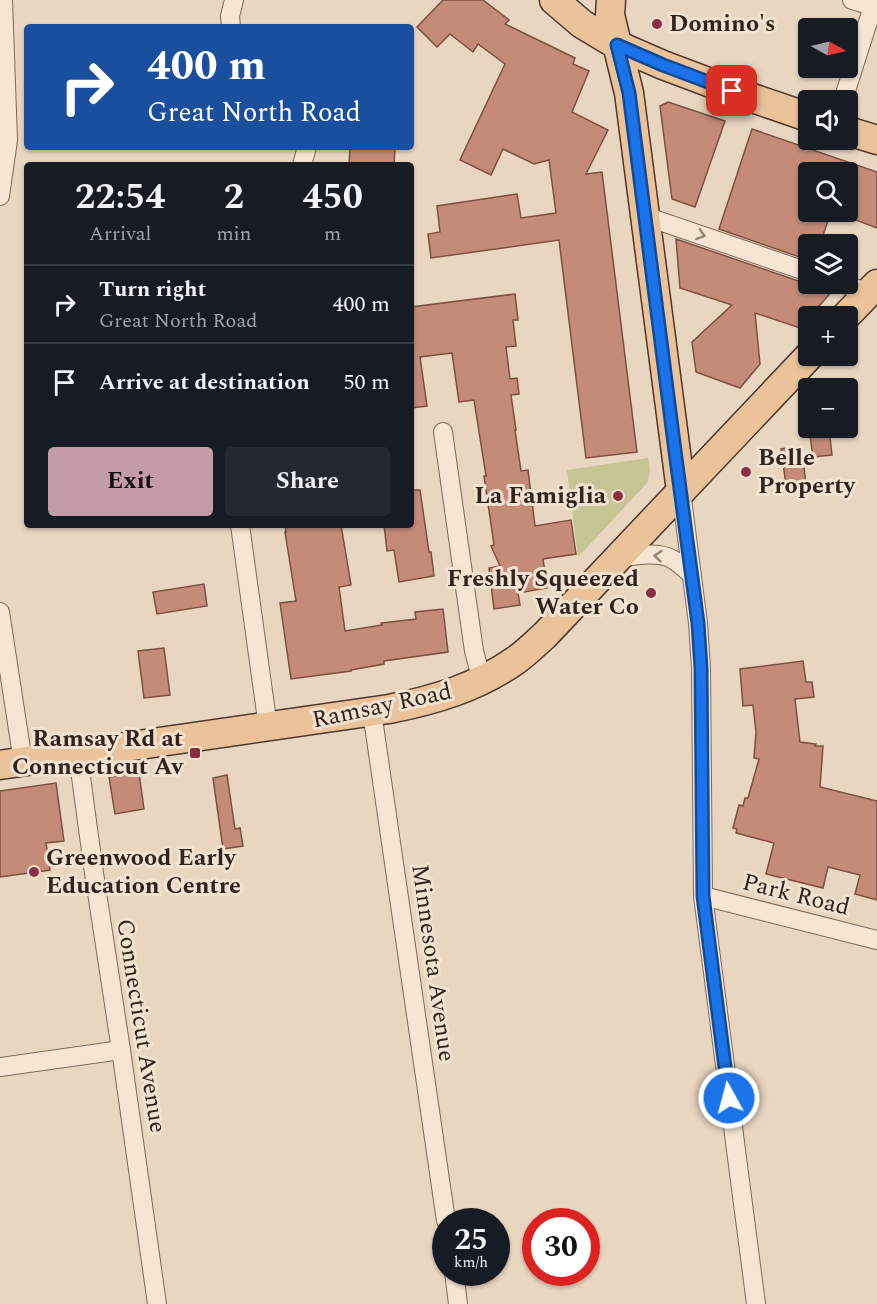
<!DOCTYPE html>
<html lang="en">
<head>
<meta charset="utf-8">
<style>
	:root { --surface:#171b24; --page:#242831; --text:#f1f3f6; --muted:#9ea1a6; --line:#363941; --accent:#c39ba4 }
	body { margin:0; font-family:Spectral,serif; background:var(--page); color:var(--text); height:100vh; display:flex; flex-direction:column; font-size:22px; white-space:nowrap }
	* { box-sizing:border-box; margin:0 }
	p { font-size:20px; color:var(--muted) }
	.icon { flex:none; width:33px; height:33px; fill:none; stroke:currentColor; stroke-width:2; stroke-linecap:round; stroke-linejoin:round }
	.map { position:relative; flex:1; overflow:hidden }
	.drawer { position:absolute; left:24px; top:162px; width:390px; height:366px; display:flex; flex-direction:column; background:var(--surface); border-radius:6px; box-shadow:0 2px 4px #0004 }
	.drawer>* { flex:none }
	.guide { position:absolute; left:24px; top:24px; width:390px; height:126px; border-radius:6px; box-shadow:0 2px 4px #0004; background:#1a4fa0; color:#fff; overflow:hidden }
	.needle { width:39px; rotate:98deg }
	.tools { position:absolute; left:798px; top:18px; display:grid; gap:12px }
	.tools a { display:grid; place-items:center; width:60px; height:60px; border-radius:6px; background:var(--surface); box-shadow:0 2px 4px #0004; font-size:30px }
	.speed { position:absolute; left:432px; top:1208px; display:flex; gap:12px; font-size:30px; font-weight:700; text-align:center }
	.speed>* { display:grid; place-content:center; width:78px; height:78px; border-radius:50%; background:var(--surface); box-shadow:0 2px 4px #0004; line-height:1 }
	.speed small { font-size:15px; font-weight:400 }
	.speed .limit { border:9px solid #d22; background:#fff; color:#111 }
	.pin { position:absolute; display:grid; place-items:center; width:51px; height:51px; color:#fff; margin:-26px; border-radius:12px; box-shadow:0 3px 9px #0006 }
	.me { position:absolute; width:66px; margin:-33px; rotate:353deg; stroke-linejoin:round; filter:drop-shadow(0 0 4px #0008) }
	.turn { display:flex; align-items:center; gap:21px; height:126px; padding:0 24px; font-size:27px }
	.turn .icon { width:78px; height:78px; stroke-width:2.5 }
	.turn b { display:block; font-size:42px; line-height:51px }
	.eta { display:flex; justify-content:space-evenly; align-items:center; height:102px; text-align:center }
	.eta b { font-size:36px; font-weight:700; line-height:42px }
	.primary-button { display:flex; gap:12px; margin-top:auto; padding:12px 24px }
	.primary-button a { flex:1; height:69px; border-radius:6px; background:var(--accent); color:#111; font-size:24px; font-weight:700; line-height:69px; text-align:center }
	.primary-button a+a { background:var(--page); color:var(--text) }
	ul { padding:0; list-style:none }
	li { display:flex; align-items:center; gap:18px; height:78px; padding:0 24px; border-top:2px solid var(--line) }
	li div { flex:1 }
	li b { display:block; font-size:22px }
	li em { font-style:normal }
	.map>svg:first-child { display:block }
</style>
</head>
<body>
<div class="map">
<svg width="877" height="1304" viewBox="0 0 877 1304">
	<rect width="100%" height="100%" fill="#e9d6c0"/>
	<polygon fill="#c6c395" points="648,458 650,470 648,482 578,557 567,470"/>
	<g fill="#c48b79" stroke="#7e4f41" stroke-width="1.5">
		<polygon points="443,0 483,0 509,20 505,24 575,58 573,64 589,71 572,112 608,130 586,174 602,172 637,452 586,458 559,240 431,258 428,234 440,232 437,206 517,194 521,218 556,213 549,160 534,164 503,149 491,175 460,160 505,64 478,44 473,52 450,34 437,47 417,27"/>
		<polygon points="668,102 725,121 695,207 672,199 660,106"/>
		<polygon points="752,129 877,172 877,228 848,217 848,172 808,172 808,212 831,212 820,244 808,244 808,260 719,229"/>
		<polygon points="350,147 395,147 394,165 349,165"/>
		<polygon points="676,239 804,283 815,284 833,290 800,328 755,313 760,364 740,388 696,372 692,342 732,305 680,288"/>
		<polygon points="515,294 518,320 513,320 516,346 506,347 510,379 517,378 519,394 511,395 516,430 515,430 521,471 528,470 535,526 571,520 576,554 543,559 547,588 518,593 520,605 494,609 489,568 500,566 491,546 494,545 484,476 486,476 474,400 459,402 452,353 420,357 427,406 411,408 411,307"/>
		<polygon points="809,428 829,428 832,455 813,457"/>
		<polygon points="801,446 806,483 786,485 781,449"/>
		<polygon points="411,490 420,490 429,552 431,552 434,576 399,582 394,550 387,551 384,525 411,525"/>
		<polygon points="285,525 341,525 351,585 339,587 345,631 382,625 381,623 416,619 415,612 443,609 448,652 384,661 384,664 351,670 351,671 291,679 280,603 296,601 285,532 286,532"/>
		<polygon points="204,584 207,606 157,614 153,592"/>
		<polygon points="164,648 170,695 144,698 138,651"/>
		<polygon points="803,661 806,682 812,682 814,697 795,699 800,742 816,744 815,746 823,746 820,787 877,801 877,900 855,894 860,875 828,867 823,888 766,874 774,843 736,833 737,829 733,828 739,805 743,806 745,798 748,798 759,759 754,758 756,732 753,705 743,706 740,669"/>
		<polygon points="139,773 144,809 115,814 109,777"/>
		<polygon points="227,775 235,829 240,828 243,846 223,849 213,778"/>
		<polygon points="56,783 64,841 46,843 50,870 0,877 0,791"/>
	</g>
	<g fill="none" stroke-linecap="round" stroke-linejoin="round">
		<g stroke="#816859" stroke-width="20">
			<g id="street">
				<polyline points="852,0 862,3 874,3"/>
				<polyline points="231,27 230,16 234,0"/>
				<polyline points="843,100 875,0"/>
				<polyline points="302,165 307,147"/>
				<polyline points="0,196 8,140 3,0"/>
				<polyline points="645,216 808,272"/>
				<polyline points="844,284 868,293"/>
				<polyline points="443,432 474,651 482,681"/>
				<polyline points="681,491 698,623 701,668 703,896 756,1304"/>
				<polyline points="240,525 268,727"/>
				<path d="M617,558C634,556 657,551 672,559C679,563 686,570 692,575"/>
				<polyline points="0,612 23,762"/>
				<polyline points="372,712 446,1221"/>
				<polyline points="78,755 94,873 121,1050 157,1304"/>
				<polyline points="703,896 877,940"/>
				<polyline points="0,1067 121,1050"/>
				<polyline points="454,1272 458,1304"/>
			</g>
		</g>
		<g stroke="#4e372e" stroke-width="31">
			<g id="primary">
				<polyline points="554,0 582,24 617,45 663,65 732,91 808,117"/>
				<polyline points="611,0 610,15 629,93 681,491"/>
				<polyline points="848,131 877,140"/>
				<polyline points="846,316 877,284"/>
				<path d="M0,765L389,709C435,700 478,687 516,660C526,653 536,643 545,635L809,356"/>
			</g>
		</g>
		<use href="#street" stroke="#f5e5d2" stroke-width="18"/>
		<use href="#primary" stroke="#eac39a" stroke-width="28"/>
	</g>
	<defs><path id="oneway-chevron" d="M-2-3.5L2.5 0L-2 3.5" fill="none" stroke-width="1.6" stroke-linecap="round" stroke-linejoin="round" transform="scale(1.5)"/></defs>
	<g stroke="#938478">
		<use href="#oneway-chevron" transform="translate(701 235) rotate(19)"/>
		<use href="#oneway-chevron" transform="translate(658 556) rotate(-175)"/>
	</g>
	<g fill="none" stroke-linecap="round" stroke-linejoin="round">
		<g stroke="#114b97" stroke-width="15">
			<polyline id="route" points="729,1098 703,896 701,668 698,623 675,451 629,93 617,45 663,65 732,91"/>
		</g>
		<use href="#route" stroke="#1a73e8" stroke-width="10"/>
	</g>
	<g fill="#8a2f3f" stroke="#f1e1cf" stroke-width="2">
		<circle cx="657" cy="24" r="6"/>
		<circle cx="746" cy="472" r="6"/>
		<circle cx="618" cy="496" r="6"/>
		<circle cx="651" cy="593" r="6"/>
		<rect x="189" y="747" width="12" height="12" rx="3"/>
		<circle cx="34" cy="872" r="6"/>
	</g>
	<g text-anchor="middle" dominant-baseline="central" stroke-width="6" stroke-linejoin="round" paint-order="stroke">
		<g font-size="24" font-weight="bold" fill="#31231d" stroke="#f1e1cf" text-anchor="start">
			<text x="669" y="24">Domino's</text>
			<text x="758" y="458">Belle<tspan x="758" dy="28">Property</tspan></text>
			<text x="606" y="496" text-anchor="end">La Famiglia</text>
			<text x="639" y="579" text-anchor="end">Freshly Squeezed<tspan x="639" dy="28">Water Co</tspan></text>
			<text x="183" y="739" text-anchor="end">Ramsay Rd at<tspan x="183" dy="28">Connecticut Av</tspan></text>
			<text x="46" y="858">Greenwood Early<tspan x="46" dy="28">Education Centre</tspan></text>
		</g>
		<g font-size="24" fill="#31231d" stroke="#f1e1cf">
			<text transform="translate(382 706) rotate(-12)">Ramsay Road</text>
			<text transform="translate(796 895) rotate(14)">Park Road</text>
			<text transform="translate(433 963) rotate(82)">Minnesota Avenue</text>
			<text transform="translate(141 1026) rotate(81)">Connecticut Avenue</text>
		</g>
	</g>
</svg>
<div class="tools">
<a><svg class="needle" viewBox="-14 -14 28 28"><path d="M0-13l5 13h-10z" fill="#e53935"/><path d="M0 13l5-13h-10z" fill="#9ea1a6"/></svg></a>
<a><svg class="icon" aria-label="sound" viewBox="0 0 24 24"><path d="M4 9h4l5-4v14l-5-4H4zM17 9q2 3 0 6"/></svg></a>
<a><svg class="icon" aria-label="search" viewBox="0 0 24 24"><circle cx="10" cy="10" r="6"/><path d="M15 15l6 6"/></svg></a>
<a><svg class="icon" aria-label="layers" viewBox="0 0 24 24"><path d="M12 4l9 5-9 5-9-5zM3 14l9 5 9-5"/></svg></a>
<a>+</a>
<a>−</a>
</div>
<div class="speed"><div>25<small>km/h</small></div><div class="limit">30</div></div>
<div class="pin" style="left:732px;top:91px;background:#d93025"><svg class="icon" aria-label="arrive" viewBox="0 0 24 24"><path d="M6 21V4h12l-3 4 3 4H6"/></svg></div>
<svg class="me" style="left:729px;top:1098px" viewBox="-20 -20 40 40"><circle r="17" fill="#1a73e8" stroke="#fff" stroke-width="3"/><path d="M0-11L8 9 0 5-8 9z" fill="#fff"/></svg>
<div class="guide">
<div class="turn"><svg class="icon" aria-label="right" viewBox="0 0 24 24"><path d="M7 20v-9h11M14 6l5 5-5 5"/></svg><div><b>400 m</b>Great North Road</div></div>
</div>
<section class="drawer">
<div class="eta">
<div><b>22:54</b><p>Arrival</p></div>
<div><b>2</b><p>min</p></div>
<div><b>450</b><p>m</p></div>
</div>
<ul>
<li><svg class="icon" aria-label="right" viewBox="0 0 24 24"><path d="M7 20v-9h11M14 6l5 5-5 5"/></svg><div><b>Turn right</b><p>Great North Road</p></div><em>400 m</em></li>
<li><svg class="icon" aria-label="arrive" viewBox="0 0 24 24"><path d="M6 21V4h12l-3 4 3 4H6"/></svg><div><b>Arrive at destination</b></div><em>50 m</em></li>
</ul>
<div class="primary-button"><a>Exit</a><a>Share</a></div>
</section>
</div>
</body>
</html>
